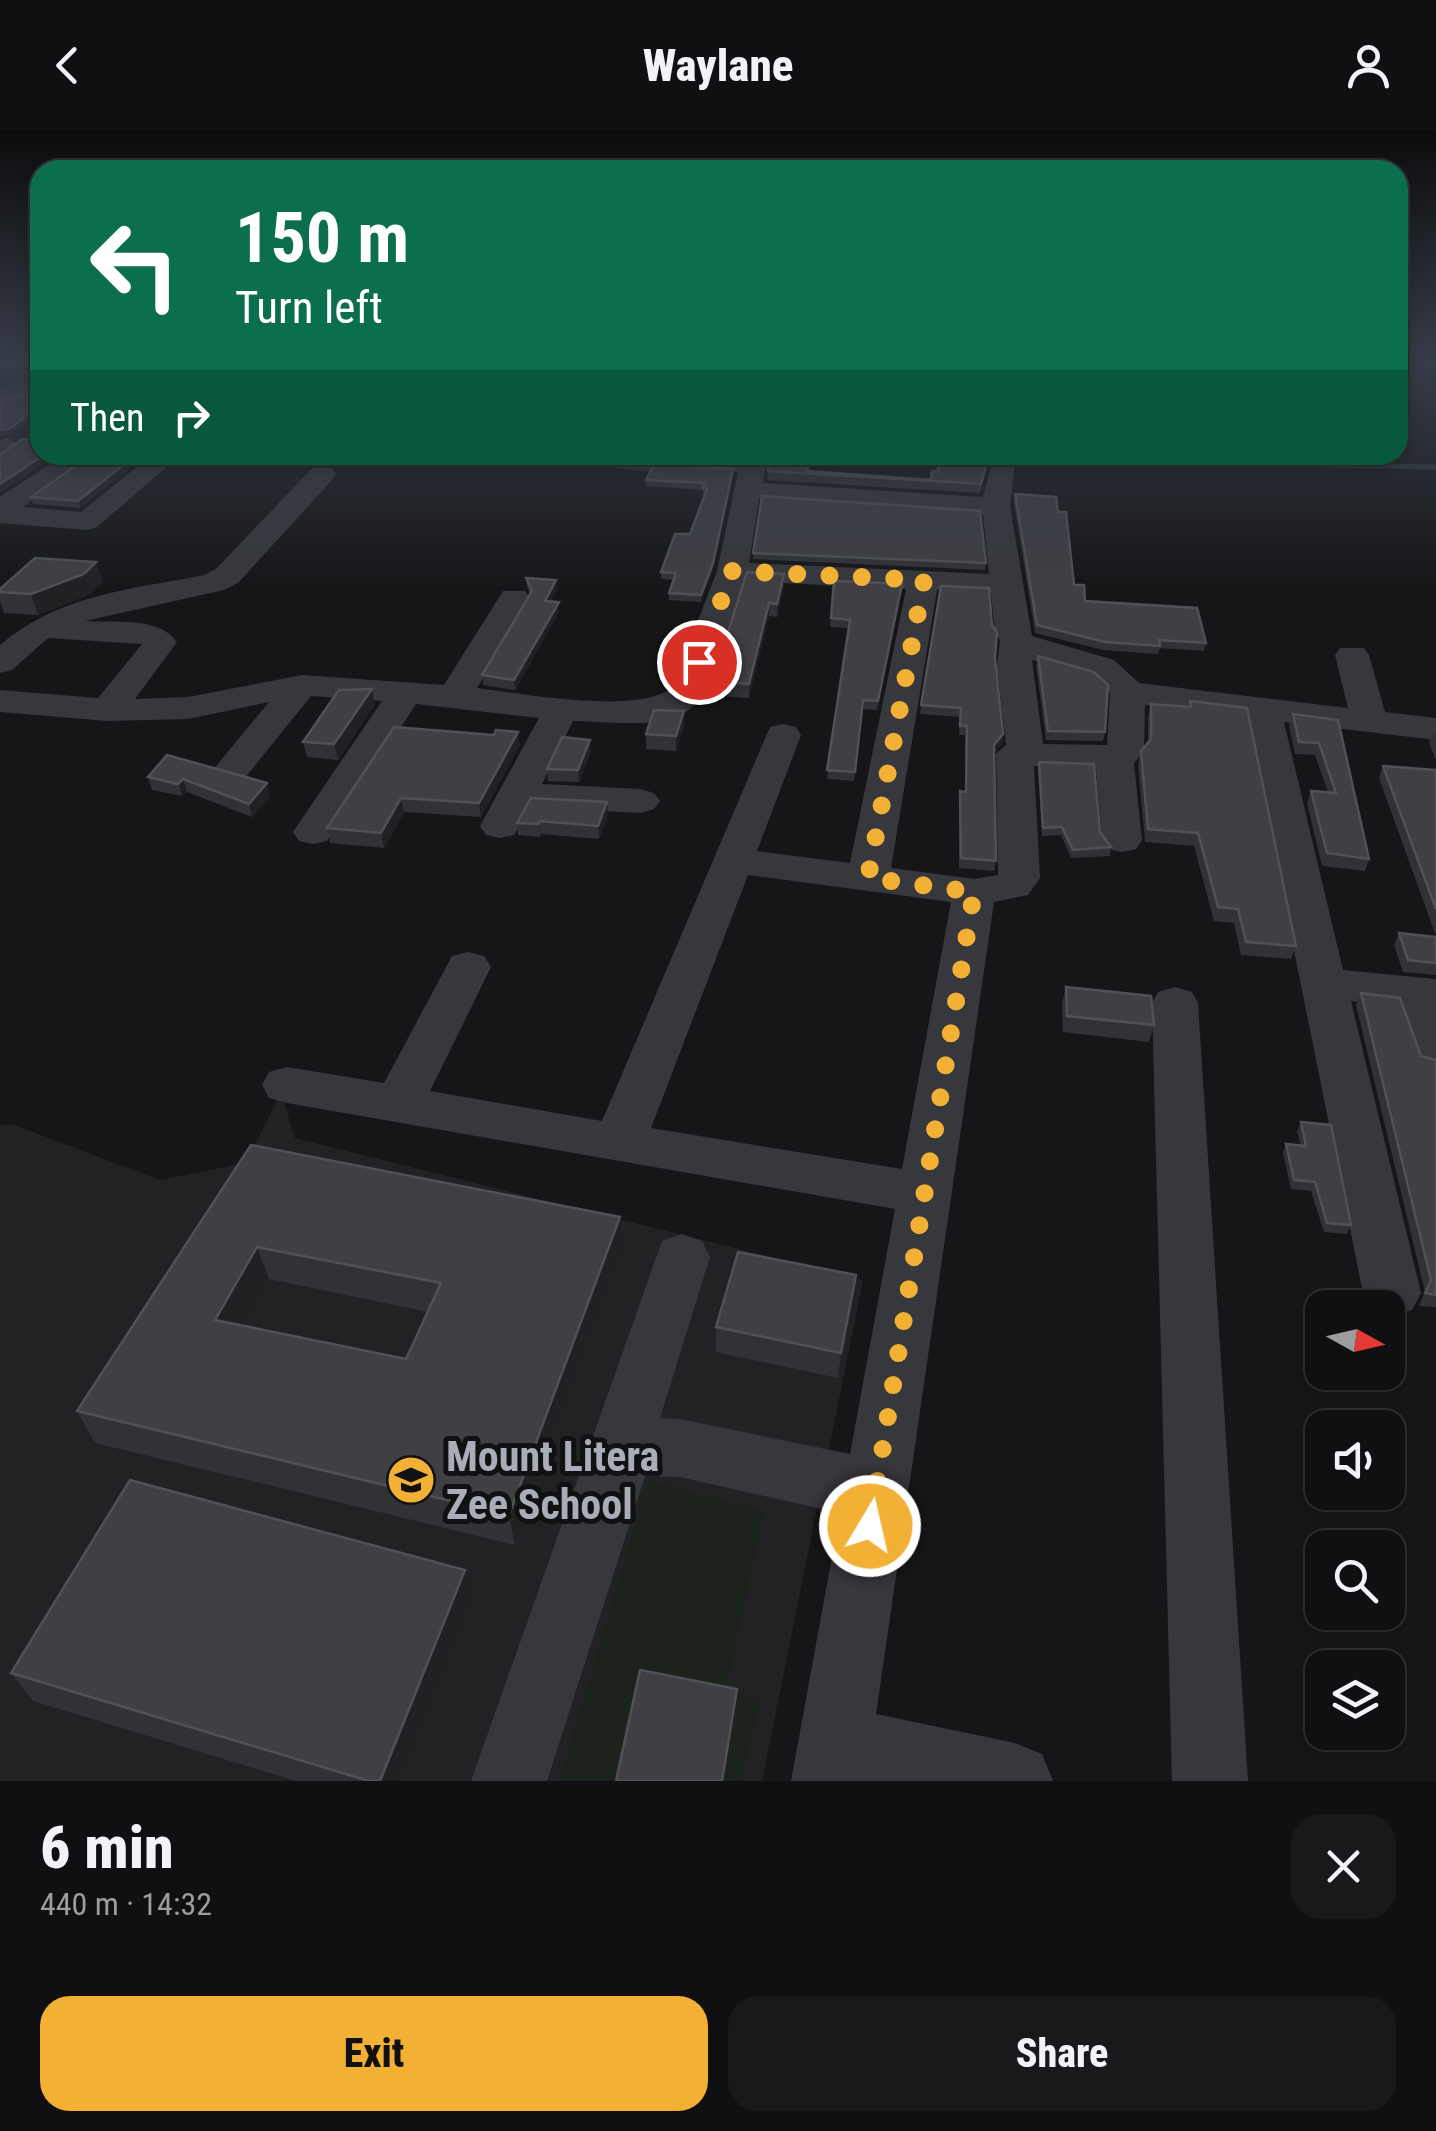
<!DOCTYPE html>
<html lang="en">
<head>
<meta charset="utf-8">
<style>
	:root { --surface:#101012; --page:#19191b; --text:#f1f3f6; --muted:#9c9d9f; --line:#303032; --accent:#f2b134 }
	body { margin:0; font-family:"Roboto Condensed",sans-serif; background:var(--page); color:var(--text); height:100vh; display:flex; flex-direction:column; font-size:38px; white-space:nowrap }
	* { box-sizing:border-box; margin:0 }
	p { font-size:32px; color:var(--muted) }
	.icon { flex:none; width:55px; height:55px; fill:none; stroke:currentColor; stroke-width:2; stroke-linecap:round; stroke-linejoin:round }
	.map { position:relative; height:1651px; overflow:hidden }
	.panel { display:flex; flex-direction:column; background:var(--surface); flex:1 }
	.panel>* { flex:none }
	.banner { position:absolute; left:30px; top:30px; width:1378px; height:305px; border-radius:30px; box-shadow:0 5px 15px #0003,0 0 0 2px var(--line); background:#0b6e4f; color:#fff; overflow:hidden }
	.needle { width:65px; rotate:98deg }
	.tools { position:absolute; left:1305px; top:1160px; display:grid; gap:20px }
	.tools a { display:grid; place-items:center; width:100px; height:100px; border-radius:20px; background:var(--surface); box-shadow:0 5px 15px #0003,0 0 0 2px var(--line); font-size:50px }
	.pin { position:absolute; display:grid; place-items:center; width:85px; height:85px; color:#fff; margin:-42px; border:5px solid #fff; border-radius:50%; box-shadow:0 2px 10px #0007 }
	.me { position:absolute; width:110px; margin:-55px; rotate:9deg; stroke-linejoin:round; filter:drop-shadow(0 0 8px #0008) }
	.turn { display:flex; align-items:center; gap:35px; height:210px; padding:0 40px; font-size:45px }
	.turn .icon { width:130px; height:130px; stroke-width:2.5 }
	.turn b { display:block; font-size:70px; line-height:85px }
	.then { display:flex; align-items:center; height:95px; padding:0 40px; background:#0003; gap:20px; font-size:38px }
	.round { display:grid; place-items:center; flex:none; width:105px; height:105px; border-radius:30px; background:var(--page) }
	.overview { display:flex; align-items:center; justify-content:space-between; height:170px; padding:0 40px }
	h1 { font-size:60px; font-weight:800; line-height:75px }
	.primary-button { display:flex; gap:20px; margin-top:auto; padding:20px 40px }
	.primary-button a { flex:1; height:115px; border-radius:30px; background:var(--accent); color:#111; font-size:40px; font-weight:800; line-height:115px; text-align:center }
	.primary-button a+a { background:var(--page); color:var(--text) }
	header { display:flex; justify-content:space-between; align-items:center; height:130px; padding:0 40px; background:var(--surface); font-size:45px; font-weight:800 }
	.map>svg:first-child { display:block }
</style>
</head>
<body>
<header><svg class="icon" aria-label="back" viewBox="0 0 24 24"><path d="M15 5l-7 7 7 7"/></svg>Waylane<svg class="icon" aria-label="person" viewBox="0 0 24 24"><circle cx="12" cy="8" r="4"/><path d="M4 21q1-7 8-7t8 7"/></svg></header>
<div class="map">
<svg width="1436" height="1651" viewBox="0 0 1436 1651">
	<rect width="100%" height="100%" fill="#161618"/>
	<polygon fill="#222225" points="281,963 295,1008 863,1150 762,1651 0,1651 0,995 12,994 160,1050 246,1033"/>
	<polygon fill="#1c231d" points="648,1351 764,1381 726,1561 760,1570 741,1651 559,1651"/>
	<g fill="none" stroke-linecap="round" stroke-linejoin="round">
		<polyline stroke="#2c353c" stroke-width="5" points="1253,325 1262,334 1436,337"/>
		<g fill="#37383d" fill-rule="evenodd">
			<polygon points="10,254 40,256 40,270 15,269 0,274 0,257"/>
			<polygon points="8,308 21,316 0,329 0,310"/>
			<polygon points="64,325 95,325 23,377 81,382 148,328 157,326 170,334 97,397 87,400 0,393 0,367"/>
			<path d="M584,325L753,327L766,335L763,353L983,367L993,328H1011L1015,334L1010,376L1032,506L1114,530L1139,553L1348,578L1335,525L1340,518H1364L1369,525L1385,582L1436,588V610L1284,592L1343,840L1436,849V942L1419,937L1398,877L1351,871L1421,1163L1412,1180L1388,1186V1178H1370L1363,1163L1247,587L1145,575L1144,622L1134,633L1142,710L1136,719L1122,722L1108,719L1102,710L1096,638L1034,636L1040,748L1028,765L994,772L876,1584L1015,1613L1042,1624L1053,1651H791L840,1383L680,1347L645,1346L547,1651H471L662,1111L682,1104L702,1111L710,1127L660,1288L680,1289L850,1324L895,1079L287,973L269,968L262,955L269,942L287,937L384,953L452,826L468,822L484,826L491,837L430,961L602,991L770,597L783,594L796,597L801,605L757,721L850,733L906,459L744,451C732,486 716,566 683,584C653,599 606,591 573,591L542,654L640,659L654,663L660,671L654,679L640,683L530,677L514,705L500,708L486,705L480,696L539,588L416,574L327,711L313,714L299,711L293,702L382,571L311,566L244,649L231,652L218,649L212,641L269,572L188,589L107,591L0,582V560L98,568L142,514L48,508L12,540L0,543V515C60,464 129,460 204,445L216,439L312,338H332L336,344L332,350L238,453L224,460L85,491C114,493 159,486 177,512L135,569L188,567L302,545L444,555L503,461H525L530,468L477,558C524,564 635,585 672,558L717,441L738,342L597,333ZM759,369L983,384L989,444L749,433ZM937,460L991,463L995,503L1000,510L997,536L1006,615L996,624L998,745L974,749L891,738ZM1032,530C1059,537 1092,538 1110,563L1107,615L1043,614ZM748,745L951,772L902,1039L651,998Z"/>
			<polygon points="1175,857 1192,862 1198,873 1248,1651 1172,1651 1152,873 1158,862"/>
		</g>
	</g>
	<g fill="#323236" fill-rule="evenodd">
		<polygon points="765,325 811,325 809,341 931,350 937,342 989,327 980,363 767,350 769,334 765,330"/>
		<polygon points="118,327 132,328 134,334 80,378 33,374 31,367"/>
		<polygon points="608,331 733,345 713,440 701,472 669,470 669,463 673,450 661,449 661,442 690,404 704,365 703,365 703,360 646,356 646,350 650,342 608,337"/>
		<polygon points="1015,364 1058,382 1074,455 1085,471 1206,513 1204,521 1160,518 1158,524 1103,520 1035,503 1014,372"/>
		<polygon points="753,423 986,433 985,440 753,429"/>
		<polygon points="784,444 784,457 777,487 769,486 749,568 706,565 706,551"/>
		<polygon points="526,448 557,459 550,472 559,472 559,482 515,560 483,555 482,545 530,464 527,457"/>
		<polygon points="834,451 902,454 877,580 863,579 854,651 827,649 848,498 830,497"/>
		<polygon points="103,452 90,464 38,485 4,483 0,471 0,459"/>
		<polygon points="941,456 995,528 1003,604 1002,614 994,622 996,731 994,741 959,738 959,671 960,661 965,662 965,605 959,605 960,587 920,584"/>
		<polygon points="1038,526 1105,602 1103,611 1046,610 1036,535"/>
		<polygon points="1190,571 1296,816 1291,829 1241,825 1234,793 1214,791 1194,716 1145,712 1138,634 1141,621 1148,613 1148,587 1151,574 1189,577"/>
		<polygon points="375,574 338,630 307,627 303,612"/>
		<polygon points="684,581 684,596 676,621 646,619 646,604"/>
		<polygon points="1293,584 1338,590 1369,729 1365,741 1322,736 1307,673 1311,661 1328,662 1315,625 1295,624 1289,596"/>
		<polygon points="1436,601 1436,630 1429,613 1434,602"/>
		<polygon points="520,615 481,687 404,682 384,718 330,713 327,698"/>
		<polygon points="591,621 579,652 548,651 547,639"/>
		<polygon points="167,625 270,666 252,687 187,662 182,666 152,660 148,647"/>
		<polygon points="1039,632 1100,702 1111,717 1110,726 1071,728 1061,705 1042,706 1038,640"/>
		<polygon points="1383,636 1436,640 1436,806 1379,648"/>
		<polygon points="608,685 599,709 541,704 540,707 518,705 517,693"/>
		<polygon points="1399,803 1436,807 1436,845 1403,842 1394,815"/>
		<polygon points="1066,857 1154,895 1149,912 1063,902 1062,873"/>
		<polygon points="1361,863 1421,926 1436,930 1436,1177 1419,1176 1425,1162 1356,875"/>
		<polygon points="1301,992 1351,1095 1347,1104 1324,1102 1311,1061 1291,1059 1283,1023 1286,1014 1301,1016 1297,1001"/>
		<path d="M251,1015L622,1120L515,1415L95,1313L77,1281ZM269,1149L428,1182L406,1229L242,1196Z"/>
		<polygon points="854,1170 838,1248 716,1222 716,1197"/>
		<polygon points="473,1470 402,1651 296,1651 33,1571 11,1543"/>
	</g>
	<g fill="#212124">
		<polygon points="40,276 40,284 11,305 0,307 0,300"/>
		<polygon points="44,325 57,325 0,363 0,354"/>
		<polygon points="132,328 134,334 80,378 78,371"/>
		<polygon points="733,339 713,440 701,472 701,465"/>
		<polygon points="96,432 103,452 90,464 38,485 31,464"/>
		<polygon points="784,444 784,457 777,487 777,474"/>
		<polygon points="556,450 557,459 546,481 545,471"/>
		<polygon points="559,472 559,482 515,560 514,550"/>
		<polygon points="769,473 769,486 749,568 749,554"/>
		<polygon points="372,559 375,574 338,630 334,614"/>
		<polygon points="684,581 684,596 676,621 676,606"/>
		<polygon points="518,602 520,615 481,687 479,673"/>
		<polygon points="1003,604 1002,614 992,624 994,615"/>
		<polygon points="590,610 591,621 579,652 578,640"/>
		<polygon points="183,649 187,662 182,666 178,654"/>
		<polygon points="267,653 270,666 252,687 249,674"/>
		<polygon points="401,668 404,682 384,718 381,703"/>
		<polygon points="607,672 608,685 599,709 598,696"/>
		<polygon points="620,1087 622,1120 515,1415 509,1385"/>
		<polygon points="257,1117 269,1149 228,1222 215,1190"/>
		<polygon points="856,1145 854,1170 838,1248 841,1223"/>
		<polygon points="465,1440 473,1470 402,1651 380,1651"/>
		<polygon points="737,1559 736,1578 724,1651 722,1651"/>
	</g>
	<g fill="#3f3f44" stroke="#4f5156" stroke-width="2.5" fill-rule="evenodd">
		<polygon points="13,266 40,266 40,276 9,299 0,300 0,271"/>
		<polygon points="22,309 40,310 40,325 44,325 0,354 0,325"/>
		<polygon points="91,325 111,325 109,327 132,328 78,371 31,367"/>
		<polygon points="768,325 811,325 807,341 931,350 932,341 938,342 938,325 989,325 981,354 768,341 770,327"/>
		<polygon points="608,331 733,339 713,433 701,465 669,463 676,443 661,442 675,404 690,404 707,359 703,358 705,353 646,350 653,336"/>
		<polygon points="1015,364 1056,367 1058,382 1066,382 1074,455 1084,455 1085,471 1197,478 1206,513 1159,510 1160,516 1105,512 1037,495"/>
		<polygon points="762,366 980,381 986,433 753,423"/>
		<polygon points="35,428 96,432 84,444 31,464 0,462 0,459"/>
		<polygon points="747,442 784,444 777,474 769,473 749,554 706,551 725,512"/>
		<polygon points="526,448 556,450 545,471 559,472 514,550 482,545 532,461"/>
		<polygon points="834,451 902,454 878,571 863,570 855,642 827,640 850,490 831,488"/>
		<polygon points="941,456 989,458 992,495 997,502 995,528 1003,604 994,615 996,731 961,728 960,661 966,662 967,596 960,596 961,578 921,575"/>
		<polygon points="1038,526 1094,542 1108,555 1105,602 1048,601"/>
		<polygon points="372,559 334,614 303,612 339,560"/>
		<polygon points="1190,571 1247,578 1296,816 1246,812 1238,779 1218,777 1198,703 1148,699 1141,621 1151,609 1151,574 1191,577"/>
		<polygon points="654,580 684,581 676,606 646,604"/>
		<polygon points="1293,584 1338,590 1369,729 1327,723 1311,661 1336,663 1319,613 1299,612"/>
		<polygon points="394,597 494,605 496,600 518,602 479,673 401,668 381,703 327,698"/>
		<polygon points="562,607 590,610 578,640 547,639"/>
		<polygon points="167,625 267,653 249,674 183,649 178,654 148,647"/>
		<polygon points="1039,632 1094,634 1100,702 1111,717 1073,720 1062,697 1043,698"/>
		<polygon points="1383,636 1436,640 1436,779"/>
		<polygon points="531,668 607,672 598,696 540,691 538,694 517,693"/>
		<polygon points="1399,803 1436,807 1436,833 1408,830"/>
		<polygon points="1066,857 1151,866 1154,895 1067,886"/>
		<polygon points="1361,863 1400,868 1421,926 1436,930 1436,1165 1425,1163 1431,1150"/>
		<polygon points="1301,992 1331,995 1351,1095 1327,1093 1315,1052 1294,1050 1286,1014 1306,1016"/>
		<path d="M251,1015L620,1087L509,1385L77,1281ZM257,1117L441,1153L406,1229L215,1190Z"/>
		<polygon points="738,1122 856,1145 841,1223 716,1197"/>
		<polygon points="130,1350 465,1440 380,1651 369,1651 11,1543"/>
		<polygon points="640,1540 737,1559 722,1651 616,1651"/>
	</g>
	<linearGradient id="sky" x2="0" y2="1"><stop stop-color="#0c0c0d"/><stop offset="0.5" stop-color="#363c48"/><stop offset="1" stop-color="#363c48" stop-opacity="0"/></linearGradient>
	<rect width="1436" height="461" fill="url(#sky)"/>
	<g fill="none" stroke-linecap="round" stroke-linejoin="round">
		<polyline stroke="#f2b134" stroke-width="18" stroke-dasharray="0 32.4" points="699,532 732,441 924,450 868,748 974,762 870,1396"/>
	</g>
	<defs>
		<g id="school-disc" transform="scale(2.5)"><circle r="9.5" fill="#f2b134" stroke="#111113"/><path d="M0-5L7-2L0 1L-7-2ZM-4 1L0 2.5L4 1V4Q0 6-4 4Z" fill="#111"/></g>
	</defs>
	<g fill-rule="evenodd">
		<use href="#school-disc" x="411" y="1350"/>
	</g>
	<g text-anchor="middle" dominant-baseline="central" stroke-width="10" stroke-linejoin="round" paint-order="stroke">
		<g font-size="42" font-weight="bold" fill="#a8adb8" stroke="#111113" text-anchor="start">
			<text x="446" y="1326">Mount Litera<tspan x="446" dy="48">Zee School</tspan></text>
		</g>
	</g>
</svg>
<div class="tools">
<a><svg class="needle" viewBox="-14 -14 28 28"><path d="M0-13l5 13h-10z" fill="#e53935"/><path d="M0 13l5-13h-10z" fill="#9c9d9f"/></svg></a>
<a><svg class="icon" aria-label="sound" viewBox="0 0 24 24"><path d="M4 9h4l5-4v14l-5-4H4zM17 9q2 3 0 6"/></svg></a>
<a><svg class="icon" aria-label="search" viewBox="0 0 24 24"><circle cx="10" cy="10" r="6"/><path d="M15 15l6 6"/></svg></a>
<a><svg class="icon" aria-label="layers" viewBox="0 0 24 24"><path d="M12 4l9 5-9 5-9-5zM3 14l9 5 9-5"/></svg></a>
</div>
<div class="pin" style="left:699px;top:532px;background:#d93025"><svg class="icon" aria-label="arrive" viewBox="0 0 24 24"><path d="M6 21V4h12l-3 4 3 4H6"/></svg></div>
<svg class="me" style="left:870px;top:1396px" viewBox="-20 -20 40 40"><circle r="17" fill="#f2b134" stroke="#fff" stroke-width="3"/><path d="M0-11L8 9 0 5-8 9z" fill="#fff"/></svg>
<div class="banner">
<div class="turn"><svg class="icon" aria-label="left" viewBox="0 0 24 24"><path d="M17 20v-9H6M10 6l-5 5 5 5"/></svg><div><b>150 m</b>Turn left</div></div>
<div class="then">Then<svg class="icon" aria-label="right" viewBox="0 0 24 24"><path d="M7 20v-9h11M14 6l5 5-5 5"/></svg></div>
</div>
</div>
<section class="panel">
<div class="overview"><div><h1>6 min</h1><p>440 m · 14:32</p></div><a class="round"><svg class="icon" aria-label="close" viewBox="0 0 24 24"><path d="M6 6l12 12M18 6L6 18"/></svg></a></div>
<div class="primary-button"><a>Exit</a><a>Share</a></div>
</section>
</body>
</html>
